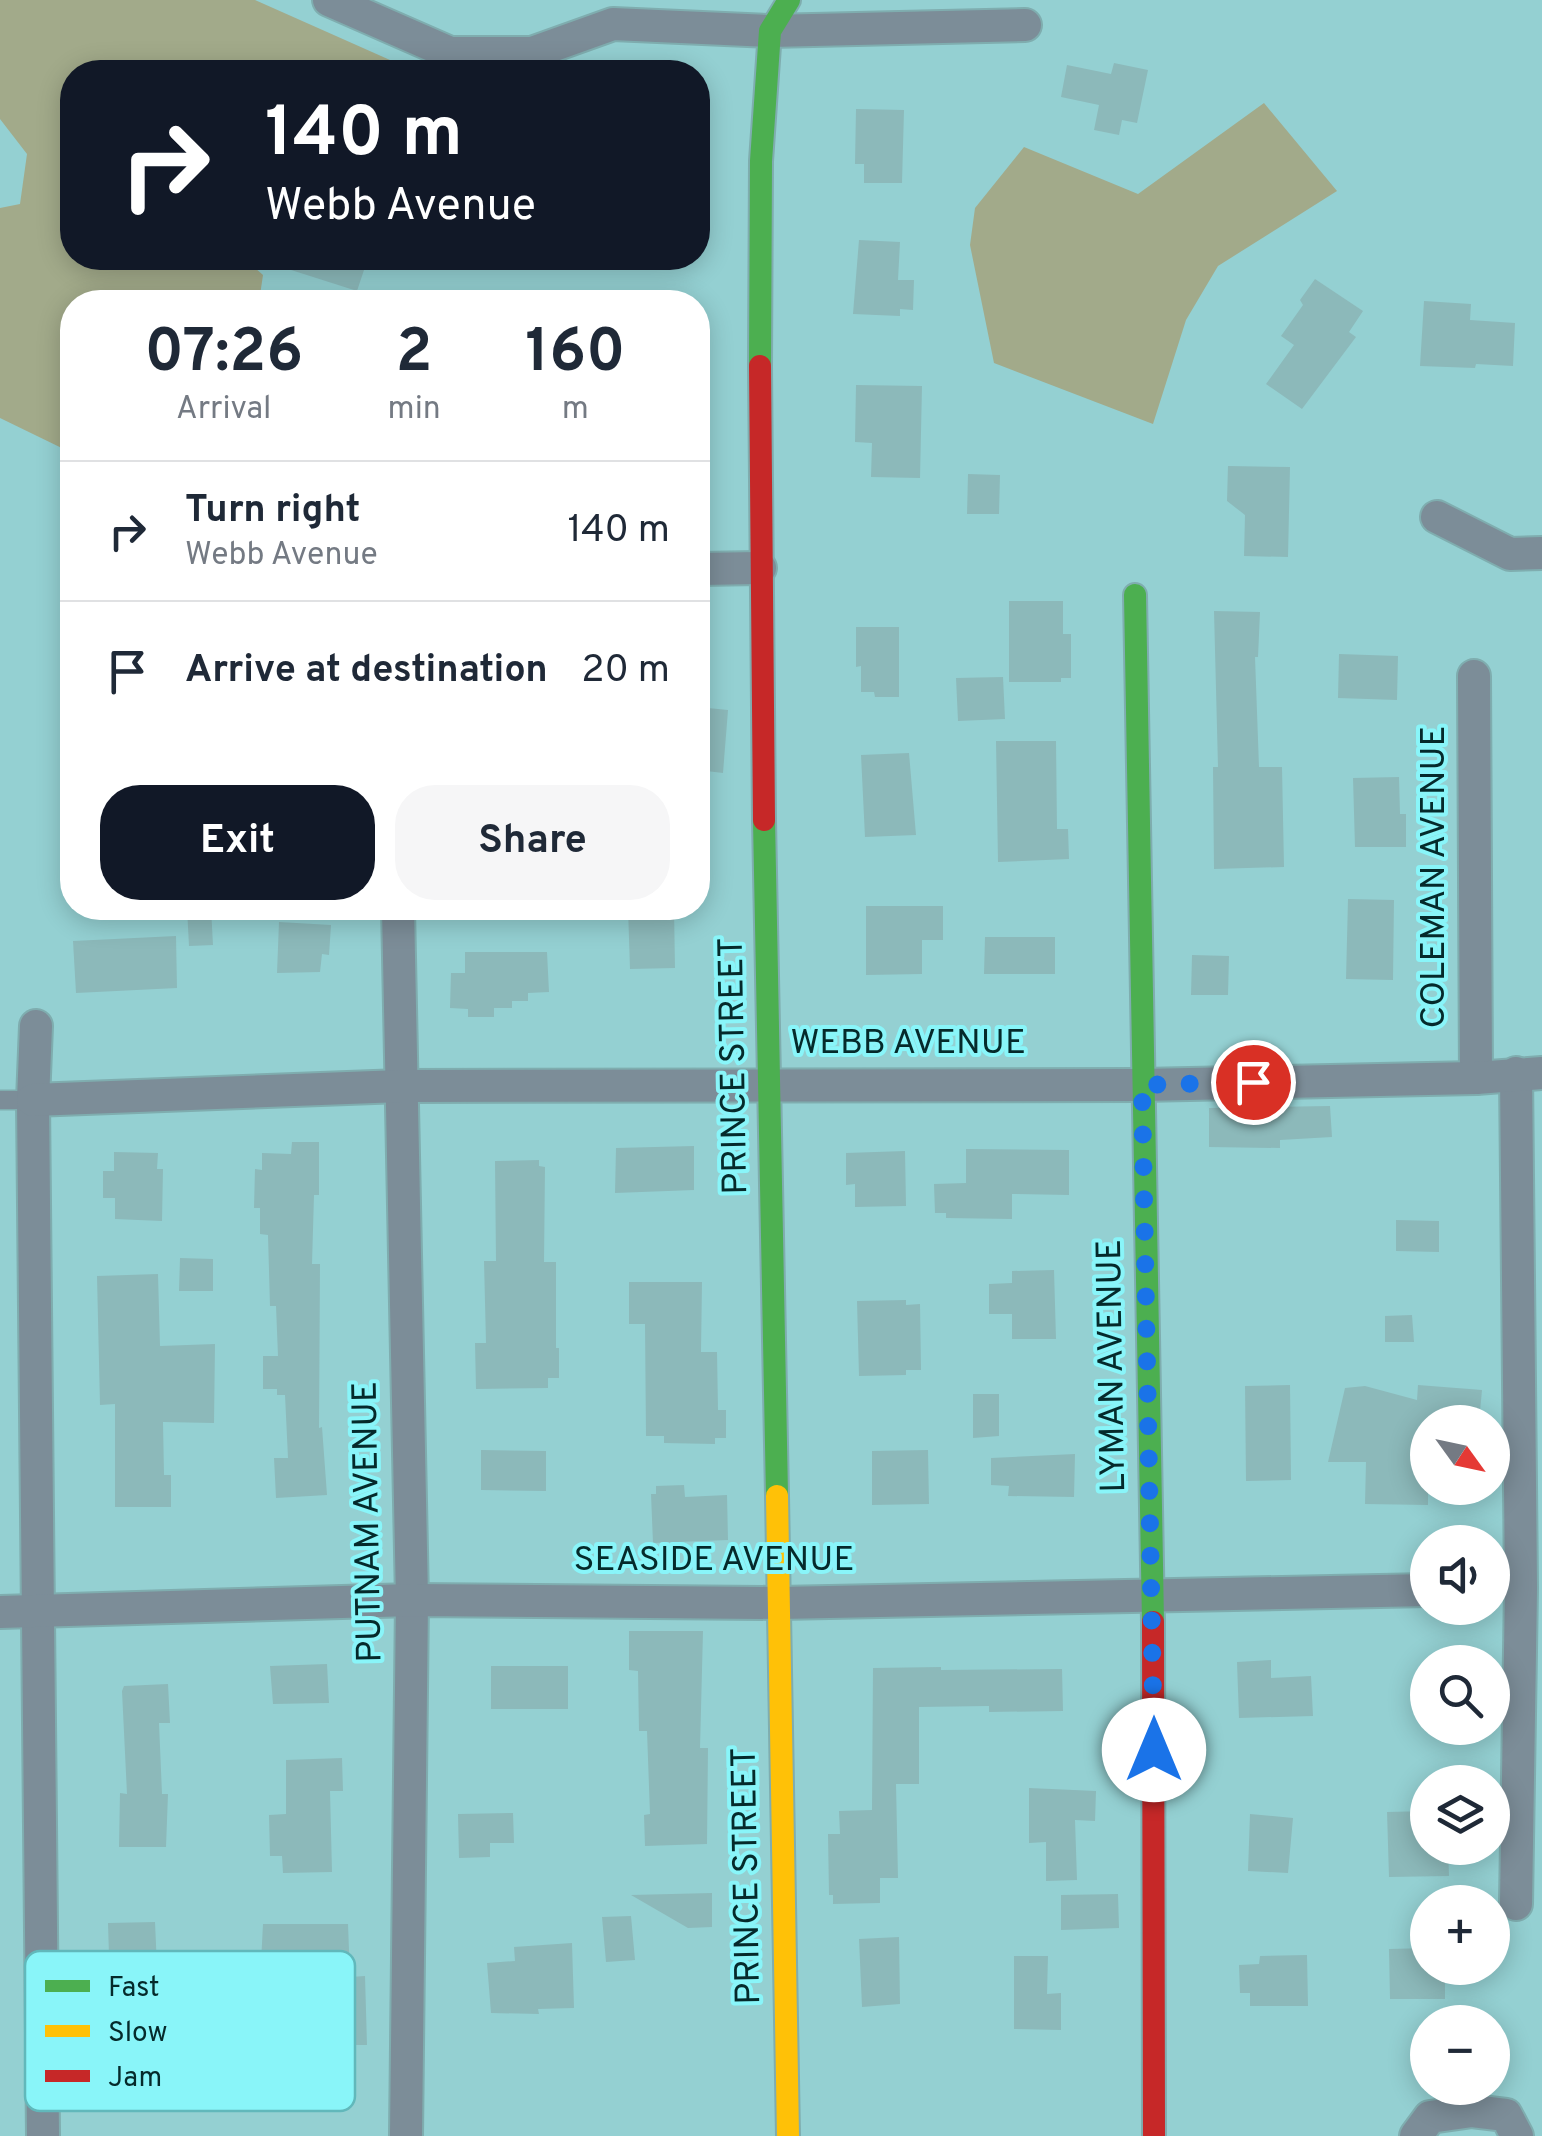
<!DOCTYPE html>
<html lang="en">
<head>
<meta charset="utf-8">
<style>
	:root { --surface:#fff; --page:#f6f6f7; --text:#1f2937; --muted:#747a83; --line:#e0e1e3; --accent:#111827 }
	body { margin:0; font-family:Overpass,sans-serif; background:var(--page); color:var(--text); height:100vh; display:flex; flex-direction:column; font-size:38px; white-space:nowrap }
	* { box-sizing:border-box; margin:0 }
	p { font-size:32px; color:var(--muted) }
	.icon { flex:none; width:55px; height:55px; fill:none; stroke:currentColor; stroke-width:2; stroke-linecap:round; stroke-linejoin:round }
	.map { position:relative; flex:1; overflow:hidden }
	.panel { position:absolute; left:60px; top:290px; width:650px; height:630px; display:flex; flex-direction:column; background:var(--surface); border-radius:40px; box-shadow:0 5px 25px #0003 }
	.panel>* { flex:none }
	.guide { position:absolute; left:60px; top:60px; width:650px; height:210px; border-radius:40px; box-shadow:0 5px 25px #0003; background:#111827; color:#fff; overflow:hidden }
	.needle { width:65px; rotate:123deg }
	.fabs { position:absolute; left:1410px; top:1405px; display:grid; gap:20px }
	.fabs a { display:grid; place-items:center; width:100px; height:100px; border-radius:50%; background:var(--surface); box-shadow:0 5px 25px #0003; font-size:50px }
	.pin { position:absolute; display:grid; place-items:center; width:85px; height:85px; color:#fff; margin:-42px; border:5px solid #fff; border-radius:50%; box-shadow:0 2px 10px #0007 }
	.me { position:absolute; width:110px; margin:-55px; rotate:0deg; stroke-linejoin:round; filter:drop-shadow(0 0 8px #0008) }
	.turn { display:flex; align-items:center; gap:35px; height:210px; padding:0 40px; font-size:45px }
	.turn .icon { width:130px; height:130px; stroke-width:2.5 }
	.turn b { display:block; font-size:70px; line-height:85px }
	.eta { display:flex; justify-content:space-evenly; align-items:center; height:170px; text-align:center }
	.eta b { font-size:60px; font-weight:700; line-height:70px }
	.button { display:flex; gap:20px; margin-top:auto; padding:20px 40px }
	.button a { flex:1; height:115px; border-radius:40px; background:var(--accent); color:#fff; font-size:40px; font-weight:700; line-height:115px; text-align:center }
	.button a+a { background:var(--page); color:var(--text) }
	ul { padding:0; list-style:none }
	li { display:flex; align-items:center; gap:30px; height:140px; padding:0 40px; border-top:2px solid var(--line) }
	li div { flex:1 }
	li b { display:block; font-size:38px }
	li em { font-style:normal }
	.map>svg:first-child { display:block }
</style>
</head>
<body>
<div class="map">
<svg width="1542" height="2136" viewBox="0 0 1542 2136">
	<rect width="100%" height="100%" fill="#94d0d2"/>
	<g fill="#a2aa8a">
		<polygon points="0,0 255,0 417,72 72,72 72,258 244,258 263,275 259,302 72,302 72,453 0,418 0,208 20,204 27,154 0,119"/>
		<polygon points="1264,103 1337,191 1218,266 1186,320 1153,424 994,363 970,245 975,208 1024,147 1138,194"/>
	</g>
	<g fill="#8cb9ba">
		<polygon points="1114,63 1148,70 1137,123 1122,120 1119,135 1094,130 1099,105 1061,97 1067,65 1111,74"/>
		<polygon points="856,109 904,110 902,183 864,183 864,164 855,164"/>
		<polygon points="859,240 900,242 898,280 914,280 913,310 900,309 900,316 853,314"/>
		<polygon points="267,258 368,258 357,291 266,262"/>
		<polygon points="1315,279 1363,311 1349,332 1356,337 1302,409 1266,384 1294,345 1281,336 1303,305 1300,300"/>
		<polygon points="1424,301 1471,304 1470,320 1515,323 1513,366 1476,364 1475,368 1420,366"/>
		<polygon points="856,385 922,386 920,478 871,477 872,443 855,442"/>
		<polygon points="1228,466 1290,467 1288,557 1244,556 1245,515 1227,501"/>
		<polygon points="968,474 1000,475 999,514 967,514"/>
		<polygon points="1009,601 1063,601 1063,634 1071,634 1071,678 1061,678 1061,682 1009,682"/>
		<polygon points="1214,611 1260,612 1258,657 1255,657 1259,767 1282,767 1284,867 1214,869 1213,767 1218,767"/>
		<polygon points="856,627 899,627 899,697 875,697 874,692 861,692 861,666 856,667"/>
		<polygon points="1339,654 1398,656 1397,700 1338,698"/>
		<polygon points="1003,677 1005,719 958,721 956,678"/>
		<polygon points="698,707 728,710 723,773 698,770"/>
		<polygon points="996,741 1056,741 1057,829 1068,829 1069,859 998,862"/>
		<polygon points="909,753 916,835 865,837 861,755"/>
		<polygon points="1399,777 1400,814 1406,814 1406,847 1355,847 1353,778"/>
		<polygon points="1348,899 1394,900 1393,980 1346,979"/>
		<polygon points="866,906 943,906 943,940 922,940 922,974 866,975"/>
		<polygon points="187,908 211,908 213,945 189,946"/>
		<polygon points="628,908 674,908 675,968 630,969"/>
		<polygon points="279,922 331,925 329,955 322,954 320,972 277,973"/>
		<polygon points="176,936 177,988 76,993 73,941"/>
		<polygon points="985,937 1055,937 1055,974 984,974"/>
		<polygon points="465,952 547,952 549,992 528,993 528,1001 512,1001 512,1008 494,1008 494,1017 468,1017 468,1009 450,1008 451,973 465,973"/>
		<polygon points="1192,955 1229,956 1228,995 1191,995"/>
		<polygon points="1330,1106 1332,1137 1280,1140 1280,1148 1209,1147 1209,1108"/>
		<polygon points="292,1142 319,1142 319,1195 314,1195 312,1264 320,1264 319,1428 322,1427 327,1495 276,1498 274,1458 288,1458 285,1395 277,1395 277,1389 263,1389 263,1356 278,1356 276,1306 270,1306 268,1235 260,1234 260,1208 254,1208 255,1169 262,1170 262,1153 291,1154"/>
		<polygon points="694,1146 694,1190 615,1193 616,1148"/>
		<polygon points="966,1149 1069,1150 1069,1195 1012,1194 1012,1219 946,1218 946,1213 935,1213 934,1184 966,1183"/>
		<polygon points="905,1151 906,1206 855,1207 855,1184 846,1185 846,1153"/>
		<polygon points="114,1152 158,1153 157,1169 163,1169 162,1221 115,1219 115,1198 103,1198 103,1171 114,1171"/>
		<polygon points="539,1160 539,1166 545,1167 544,1262 556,1262 556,1348 559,1348 559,1378 548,1378 548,1388 476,1389 475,1343 486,1343 484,1261 496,1261 495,1161"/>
		<polygon points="1396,1220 1439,1221 1439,1252 1396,1251"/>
		<polygon points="180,1258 213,1259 213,1291 179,1291"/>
		<polygon points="1054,1270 1056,1339 1012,1339 1012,1314 989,1314 989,1284 1012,1283 1012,1271"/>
		<polygon points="158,1274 160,1346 215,1344 214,1423 163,1422 164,1475 171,1475 171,1507 115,1507 115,1404 100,1405 97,1276"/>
		<polygon points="629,1282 702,1282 701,1352 717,1352 718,1410 726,1410 726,1438 715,1438 715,1444 664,1443 664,1436 646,1436 645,1324 629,1324"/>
		<polygon points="906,1300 906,1305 920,1304 921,1370 906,1370 906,1375 859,1376 857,1301"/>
		<polygon points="1412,1315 1414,1342 1385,1342 1385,1316"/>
		<polygon points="1290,1385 1291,1480 1246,1481 1245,1386"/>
		<polygon points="1418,1385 1482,1390 1479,1422 1428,1419 1428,1505 1365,1504 1366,1462 1328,1462 1345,1388 1365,1386 1417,1400"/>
		<polygon points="973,1394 999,1394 999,1436 973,1438"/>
		<polygon points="481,1450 546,1451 546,1491 481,1490"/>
		<polygon points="928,1450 929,1504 872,1505 872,1451"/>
		<polygon points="1075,1454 1074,1497 1008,1496 1009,1486 991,1485 991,1458"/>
		<polygon points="684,1485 685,1497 727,1495 728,1540 653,1543 651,1494 656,1494 656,1486"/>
		<polygon points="629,1631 703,1631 700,1748 708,1748 707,1844 645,1846 644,1815 650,1814 647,1731 639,1731 638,1671 629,1670"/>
		<polygon points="1271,1660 1271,1678 1311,1676 1313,1716 1239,1718 1237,1662"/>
		<polygon points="327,1664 329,1703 273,1704 270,1666"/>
		<rect x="491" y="1666" width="77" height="43"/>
		<polygon points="941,1667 941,1670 1062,1669 1063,1711 989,1712 989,1706 919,1707 919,1784 896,1784 898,1878 880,1878 880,1903 833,1904 833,1895 829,1895 828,1834 840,1834 839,1811 872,1810 873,1668"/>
		<polygon points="168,1684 170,1723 159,1723 162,1794 168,1794 166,1847 119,1847 120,1793 127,1794 122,1691 124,1686"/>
		<polygon points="342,1758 343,1791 330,1791 332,1872 283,1873 282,1856 270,1856 269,1815 286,1814 286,1760"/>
		<polygon points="1029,1788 1096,1791 1095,1821 1075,1820 1077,1880 1046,1881 1046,1842 1029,1843"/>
		<polygon points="1428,1811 1428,1848 1448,1848 1449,1876 1389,1877 1387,1812"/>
		<polygon points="513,1813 514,1843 490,1843 490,1857 459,1858 458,1814"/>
		<polygon points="1250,1814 1293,1818 1288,1873 1248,1871"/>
		<polygon points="712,1893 712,1927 688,1928 631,1895"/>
		<polygon points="1118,1894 1119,1928 1061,1930 1061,1895"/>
		<polygon points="631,1916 635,1960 606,1962 602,1917"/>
		<polygon points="155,1922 157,1967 172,1966 173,2005 156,2005 156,2018 111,2020 108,1923"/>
		<polygon points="263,1924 348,1924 350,1977 365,1976 367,2045 324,2045 322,1965 261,1963"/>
		<polygon points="899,1937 900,2004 862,2007 859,1939"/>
		<polygon points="572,1943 574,2008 538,2009 539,2014 491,2013 487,1963 515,1961 514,1947"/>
		<polygon points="1428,1948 1428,1968 1445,1968 1445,1999 1390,1999 1389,1949"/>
		<polygon points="1307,1955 1308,2006 1250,2006 1250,1993 1240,1993 1239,1965 1259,1964 1260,1956"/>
		<polygon points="1014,1956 1048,1956 1047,1994 1061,1993 1061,2030 1014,2029"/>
	</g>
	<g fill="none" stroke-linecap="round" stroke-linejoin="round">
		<g stroke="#7fadaf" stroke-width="21">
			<polyline id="lane" points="0,1100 33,1100"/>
		</g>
		<g stroke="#7fadaf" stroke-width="36">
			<g id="street">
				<polyline points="329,0 450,53 532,53 613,24 770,31 1025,25"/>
				<polyline points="1437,517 1510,554 1542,553"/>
				<polyline points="698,569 760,568"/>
				<polyline points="1474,676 1476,1078"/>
				<polyline points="398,908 412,1600 406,2136"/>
				<polyline points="36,1026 33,1100 43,2136"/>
				<polyline points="1516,1073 1521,1588 1516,1904"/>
				<polyline points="33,1100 401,1086 1142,1085 1476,1078 1542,1073"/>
				<polyline points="0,1612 412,1600 779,1603 1428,1590"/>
				<polyline points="1416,2136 1430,2117 1472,2111 1506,2115 1517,2136"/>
			</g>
		</g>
		<g stroke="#7fadaf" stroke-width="26">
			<g id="fast">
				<polyline points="760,366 761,161 770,31 789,0"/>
				<polyline points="1135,595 1153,1622"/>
				<polyline points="764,820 777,1496"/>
			</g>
		</g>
		<g stroke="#7fadaf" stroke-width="26">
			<polyline id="slow" points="777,1496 788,2136"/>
		</g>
		<g stroke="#7fadaf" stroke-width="26">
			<g id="jam">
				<polyline points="760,366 764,820"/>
				<polyline points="1153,1622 1154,2136"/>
			</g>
		</g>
		<use href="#lane" stroke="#7c8d98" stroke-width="18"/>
		<use href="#street" stroke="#7c8d98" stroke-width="32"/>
		<use href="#fast" stroke="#4caf50" stroke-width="22"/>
		<use href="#slow" stroke="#ffc107" stroke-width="22"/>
		<use href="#jam" stroke="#c62828" stroke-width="22"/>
	</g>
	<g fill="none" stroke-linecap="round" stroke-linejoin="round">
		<polyline stroke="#1a73e8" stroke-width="18" stroke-dasharray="0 32.4" points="1154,1750 1142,1085 1253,1082"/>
	</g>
	<g text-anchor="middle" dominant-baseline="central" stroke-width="8" stroke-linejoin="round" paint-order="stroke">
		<g font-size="35" fill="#052a2b" stroke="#89f5f9">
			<text transform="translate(1435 877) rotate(-90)">COLEMAN AVENUE</text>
			<text x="908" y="1044">WEBB AVENUE</text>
			<text transform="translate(735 1066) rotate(-91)">PRINCE STREET</text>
			<text transform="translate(1113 1366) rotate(-91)">LYMAN AVENUE</text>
			<text transform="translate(369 1522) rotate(-91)">PUTNAM AVENUE</text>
			<text x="714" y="1561">SEASIDE AVENUE</text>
			<text transform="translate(748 1876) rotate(-91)">PRINCE STREET</text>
		</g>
	</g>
	<rect x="25" y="1951" width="330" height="160" rx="15" fill="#89f5f9" stroke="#61b8bb" stroke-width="2.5"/>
	<rect x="45" y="1980" width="45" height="12" fill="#4caf50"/>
	<rect x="45" y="2025" width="45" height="12" fill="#ffc107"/>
	<rect x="45" y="2070" width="45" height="12" fill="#c62828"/>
	<g font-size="28" fill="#052a2b">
		<text x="108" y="1996">Fast</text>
		<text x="108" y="2041">Slow</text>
		<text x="108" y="2086">Jam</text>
	</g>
</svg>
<div class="fabs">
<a><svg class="needle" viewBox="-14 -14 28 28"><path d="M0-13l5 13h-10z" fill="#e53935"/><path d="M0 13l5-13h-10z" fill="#747a83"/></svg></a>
<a><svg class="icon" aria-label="sound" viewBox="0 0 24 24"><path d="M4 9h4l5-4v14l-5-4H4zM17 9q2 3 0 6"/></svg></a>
<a><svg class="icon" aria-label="search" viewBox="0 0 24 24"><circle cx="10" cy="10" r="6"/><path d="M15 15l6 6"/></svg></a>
<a><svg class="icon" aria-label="layers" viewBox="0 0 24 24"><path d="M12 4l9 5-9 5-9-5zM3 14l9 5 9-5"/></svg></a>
<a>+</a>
<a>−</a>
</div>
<div class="pin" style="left:1253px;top:1082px;background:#d93025"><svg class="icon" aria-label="arrive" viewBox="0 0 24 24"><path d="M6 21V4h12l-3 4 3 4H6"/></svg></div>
<svg class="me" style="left:1154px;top:1750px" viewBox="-20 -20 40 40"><circle r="19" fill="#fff"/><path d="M0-13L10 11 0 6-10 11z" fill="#1a73e8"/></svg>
<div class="guide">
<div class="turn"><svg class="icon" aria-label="right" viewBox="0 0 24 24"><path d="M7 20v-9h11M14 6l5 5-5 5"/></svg><div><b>140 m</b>Webb Avenue</div></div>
</div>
<section class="panel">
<div class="eta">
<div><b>07:26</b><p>Arrival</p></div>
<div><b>2</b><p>min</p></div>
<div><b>160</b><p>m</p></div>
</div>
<ul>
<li><svg class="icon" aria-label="right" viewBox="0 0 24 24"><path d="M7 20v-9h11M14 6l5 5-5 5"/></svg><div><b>Turn right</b><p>Webb Avenue</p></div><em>140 m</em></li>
<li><svg class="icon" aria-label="arrive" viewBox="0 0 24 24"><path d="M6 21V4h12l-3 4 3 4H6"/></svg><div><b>Arrive at destination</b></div><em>20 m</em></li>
</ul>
<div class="button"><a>Exit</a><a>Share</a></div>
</section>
</div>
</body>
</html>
